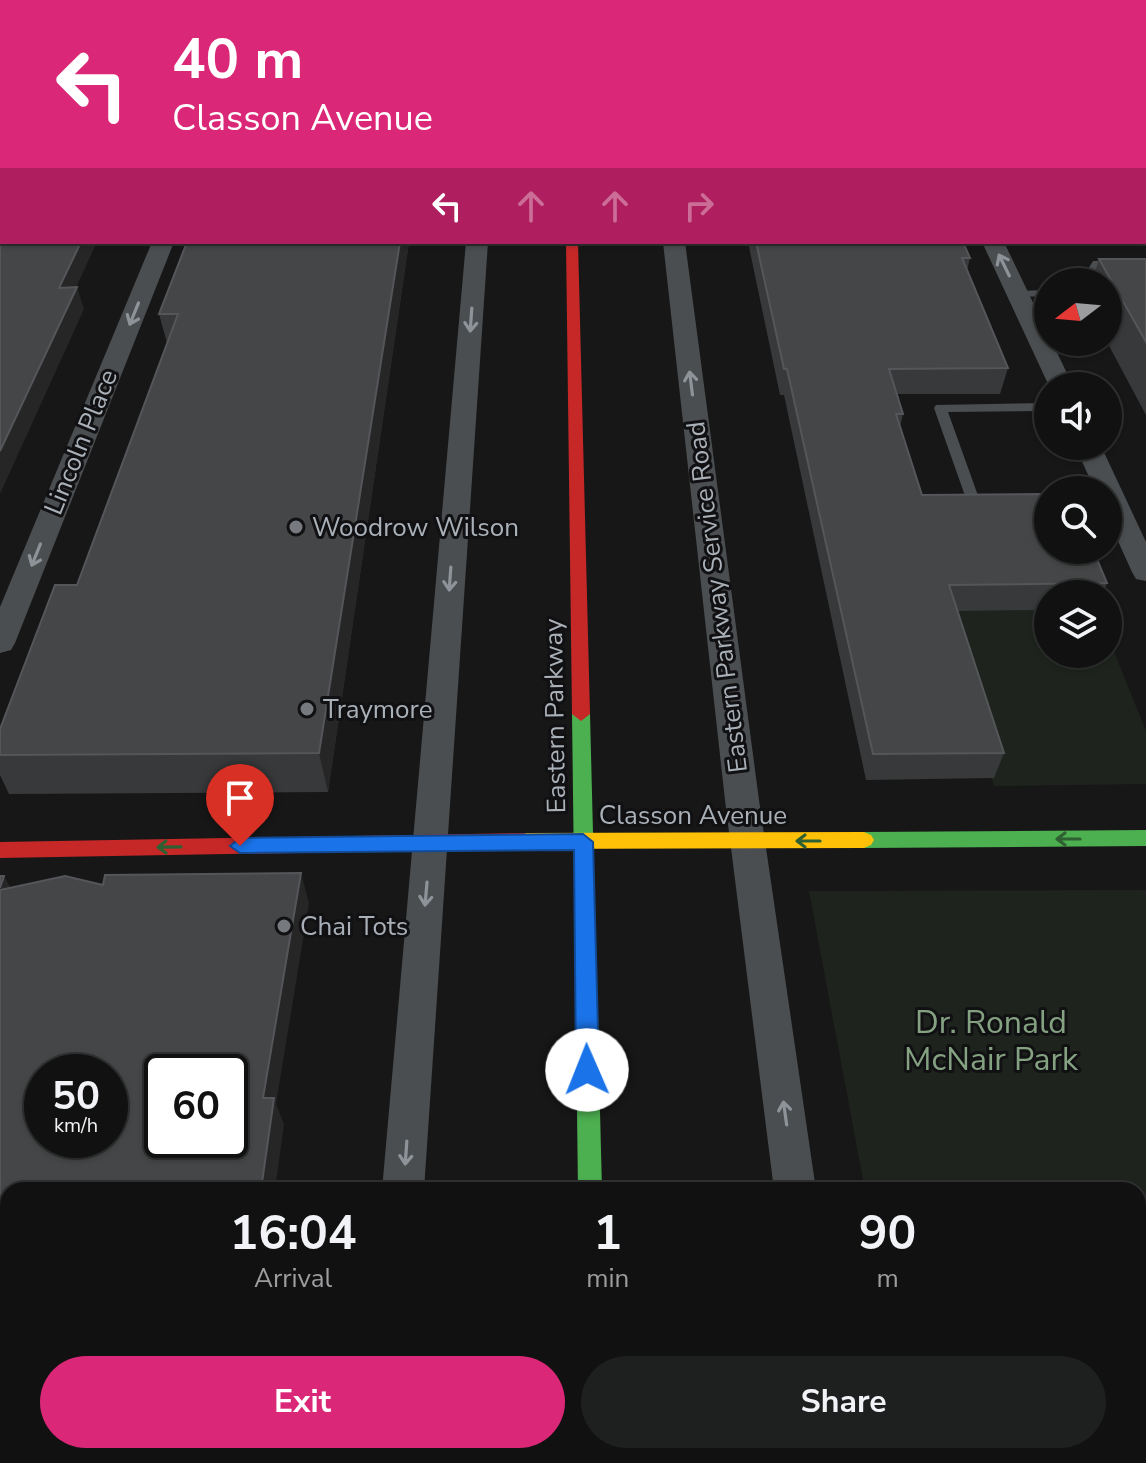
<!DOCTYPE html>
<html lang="en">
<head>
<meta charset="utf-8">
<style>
	:root { --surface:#111; --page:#1e1f1f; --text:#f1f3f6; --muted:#9c9d9f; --line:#303131; --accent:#db2777 }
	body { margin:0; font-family:"Nunito Sans",sans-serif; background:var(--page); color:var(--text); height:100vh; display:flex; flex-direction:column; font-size:30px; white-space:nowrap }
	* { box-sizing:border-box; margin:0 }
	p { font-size:26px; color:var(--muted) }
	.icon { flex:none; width:44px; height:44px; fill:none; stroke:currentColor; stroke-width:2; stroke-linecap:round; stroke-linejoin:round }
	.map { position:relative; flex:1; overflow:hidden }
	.panel { position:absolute; left:0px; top:1182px; width:1146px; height:282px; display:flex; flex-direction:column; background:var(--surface); border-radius:24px 24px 0 0; box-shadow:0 2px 6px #0004,0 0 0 2px var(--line) }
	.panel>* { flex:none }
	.guide { position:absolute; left:0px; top:0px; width:1146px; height:244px; box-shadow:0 2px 6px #0004,0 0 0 2px var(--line); background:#db2777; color:#fff; overflow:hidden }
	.needle { width:52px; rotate:254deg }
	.tools { position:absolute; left:1034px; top:268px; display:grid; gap:16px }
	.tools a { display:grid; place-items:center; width:88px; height:88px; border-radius:50%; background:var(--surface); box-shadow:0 2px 6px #0004,0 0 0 2px var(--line); font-size:40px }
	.speed { position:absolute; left:24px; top:1054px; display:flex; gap:16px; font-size:40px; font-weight:700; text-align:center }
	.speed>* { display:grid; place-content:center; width:104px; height:104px; border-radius:50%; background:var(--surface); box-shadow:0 2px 6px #0004,0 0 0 2px var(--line); line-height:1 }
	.speed small { font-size:20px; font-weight:400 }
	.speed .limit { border:4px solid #111; border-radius:12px; background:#fff; color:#111 }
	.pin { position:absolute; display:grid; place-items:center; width:68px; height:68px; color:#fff; margin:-82px -34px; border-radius:50% 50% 50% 0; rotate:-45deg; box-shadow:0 0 8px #0007 }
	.pin .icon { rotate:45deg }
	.me { position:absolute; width:88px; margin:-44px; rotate:359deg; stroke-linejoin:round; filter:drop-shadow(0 0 6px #0008) }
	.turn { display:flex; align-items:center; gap:28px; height:168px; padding:0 40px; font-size:36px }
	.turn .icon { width:104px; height:104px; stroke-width:2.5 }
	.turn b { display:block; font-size:56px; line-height:68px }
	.lanes { display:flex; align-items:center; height:76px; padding:0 40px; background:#0003; justify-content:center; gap:40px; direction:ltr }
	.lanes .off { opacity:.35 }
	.eta { display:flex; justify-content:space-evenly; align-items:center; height:136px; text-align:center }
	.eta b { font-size:48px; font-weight:700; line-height:56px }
	.cta { display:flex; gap:16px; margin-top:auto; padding:16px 40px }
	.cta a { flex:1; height:92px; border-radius:48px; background:var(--accent); color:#fff; font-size:32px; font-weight:700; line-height:92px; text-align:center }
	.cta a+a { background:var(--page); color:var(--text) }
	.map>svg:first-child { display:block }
</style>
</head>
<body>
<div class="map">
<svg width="1146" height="1463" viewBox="0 0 1146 1463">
	<rect width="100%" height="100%" fill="#171717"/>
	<g fill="#1e241d">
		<polygon points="1048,610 1048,654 1108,654 1108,637 1146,731 1146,784 994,786 942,611"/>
		<polygon points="1146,890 1146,1321 1138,1325 1138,1190 865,1190 809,891"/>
	</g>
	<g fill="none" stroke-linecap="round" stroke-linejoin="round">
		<g fill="#4b4e50" fill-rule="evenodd">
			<polygon points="1146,259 1146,265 1101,266 1092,282 1080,282 1093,261"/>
			<polygon points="1048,290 1048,296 1018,297 1012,294 1018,291"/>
			<polygon points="1048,403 1048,411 948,412 981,504 979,507 969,507 934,408 936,405"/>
		</g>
		<g fill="#4b4e50" fill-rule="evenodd">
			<polygon points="252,0 268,0 251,2"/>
			<rect x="489" y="0" width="16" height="2"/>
			<rect x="636" y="0" width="16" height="2"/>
			<polygon points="873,0 889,0 890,2 874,2"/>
			<polygon points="152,242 174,242 15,643 11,650 0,653 0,607"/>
			<polygon points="466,242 488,242 424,1190 382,1190"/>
			<polygon points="663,242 685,242 759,800 816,1190 774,1190 725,800"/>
			<polygon points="982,242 1004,242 1048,334 1048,342 1052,342 1073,386 1049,386"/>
			<polygon points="1075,446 1101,446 1146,542 1146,581 1136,579 1132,572 1108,519 1108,490 1095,490"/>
			<rect x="360" y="1456" width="48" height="7"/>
			<polygon points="811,1456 859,1456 862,1463 814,1463"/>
		</g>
		<g fill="#4caf50" fill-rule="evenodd">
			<polygon points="581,707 590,714 602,1190 578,1190 572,714"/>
			<polygon points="1146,830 1146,846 864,848 857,845 854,840 857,835 864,832"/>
			<rect x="581" y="1456" width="28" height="7"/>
		</g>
		<g fill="#ffc107" fill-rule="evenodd">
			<rect x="560" y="0" width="8" height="2"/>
			<polygon points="864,832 871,835 874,840 871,845 864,848 524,849 517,846 514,841 517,836 524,833"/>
			<polygon points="1138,1446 1144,1456 1141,1463 1104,1463 1107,1456 1138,1456"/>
		</g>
		<g fill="#c62828" fill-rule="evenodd">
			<polygon points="566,242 578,242 590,714 581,721 572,714"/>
			<polygon points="524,833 531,836 534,841 531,846 524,849 0,858 0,842"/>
		</g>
	</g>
	<g fill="#38393a">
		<polygon points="0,0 229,0 228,2 2,2 2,129 0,129"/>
		<polygon points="915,0 1146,0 1146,150 1144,150 1144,2 915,2"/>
		<polygon points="187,242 409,242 328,792 9,794 0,775 0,729 77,585 167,343 159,314"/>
		<polygon points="748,242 963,242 970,258 967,270 1008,368 1000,394 897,394 903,414 900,427 922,495 1107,583 1103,594 1048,594 1048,610 958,611 1004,753 994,778 866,780 784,395 780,395"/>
		<polygon points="1099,259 1146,259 1146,415 1107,342 1108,282 1092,282"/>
	</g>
	<g fill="#262627">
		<polygon points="217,0 229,0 228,2 216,2"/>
		<polygon points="81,242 97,242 66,309 59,288"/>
		<polygon points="400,242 409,242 328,792 319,753"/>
		<polygon points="77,287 84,309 0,494 0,451"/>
		<polygon points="301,873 309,903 276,1104 284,1124 275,1190 261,1190 263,1098"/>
		<polygon points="4,876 21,906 0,891"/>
		<polygon points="221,1456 237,1456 236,1463 220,1463"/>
	</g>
	<g fill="#454648" stroke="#545659" stroke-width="2" fill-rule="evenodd">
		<polygon points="0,0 217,0 216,2 2,2 2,109 0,109"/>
		<polygon points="278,0 438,0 438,2 277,2"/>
		<polygon points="704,0 862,0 863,2 704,2"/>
		<polygon points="925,0 1146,0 1146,132 1144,132 1144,2 926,2"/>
		<polygon points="2,208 2,242 81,242 59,288 77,287 0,451 0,211"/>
		<polygon points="187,242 400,242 319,753 0,755 0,729 55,585 77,585 178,314 159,314"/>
		<polygon points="756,242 963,242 970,258 962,258 1008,368 889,369 903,414 896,414 922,495 1048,494 1048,550 1093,550 1107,583 949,585 1004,753 873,754 787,369 784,369"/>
		<polygon points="1099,259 1146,259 1146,342"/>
		<path d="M301,873L263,1098H274L261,1190H8V1456H221L220,1463H0V890L65,876L103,885L105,875ZM42,1072H110V1140H42ZM162,1072H230V1140H162Z"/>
		<polygon points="0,876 4,876 0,888"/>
	</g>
	<defs><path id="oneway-shaft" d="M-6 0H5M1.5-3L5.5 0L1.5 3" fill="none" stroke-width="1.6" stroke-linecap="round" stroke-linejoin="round" transform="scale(2)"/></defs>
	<g stroke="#8d9398">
		<use href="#oneway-shaft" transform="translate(1004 265) rotate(-116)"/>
		<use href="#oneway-shaft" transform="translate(134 314) rotate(112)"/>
		<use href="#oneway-shaft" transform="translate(471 320) rotate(94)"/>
		<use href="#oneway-shaft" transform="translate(691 383) rotate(-97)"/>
		<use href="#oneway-shaft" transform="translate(36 555) rotate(112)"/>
		<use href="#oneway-shaft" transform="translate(450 579) rotate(94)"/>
		<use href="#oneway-shaft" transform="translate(426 894) rotate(95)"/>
		<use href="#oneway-shaft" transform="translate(785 1113) rotate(-98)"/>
		<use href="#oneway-shaft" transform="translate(406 1153) rotate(94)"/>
	</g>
	<g stroke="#2e6032">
		<use href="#oneway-shaft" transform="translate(1068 839) rotate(180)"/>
		<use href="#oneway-shaft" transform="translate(808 841) rotate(180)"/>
		<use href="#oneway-shaft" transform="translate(169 847) rotate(179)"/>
	</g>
	<polygon fill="#1a73e8" stroke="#114b97" stroke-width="2" points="583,834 593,842 599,1070 595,1078 587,1081 579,1078 576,1070 574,850 240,853 230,846 240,838"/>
	<g fill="#767a7f" stroke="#111113" stroke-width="3">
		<circle cx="296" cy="527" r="8"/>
		<circle cx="307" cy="709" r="8"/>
		<circle cx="284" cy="926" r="8"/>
	</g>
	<g text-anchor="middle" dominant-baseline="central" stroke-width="6" stroke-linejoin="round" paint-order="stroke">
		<g font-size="26" fill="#a9b0b7" stroke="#111113">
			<text transform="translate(81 442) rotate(-68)">Lincoln Place</text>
			<text transform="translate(717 597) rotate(-97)">Eastern Parkway Service Road</text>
			<text transform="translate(555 716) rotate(-91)">Eastern Parkway</text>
			<text x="693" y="815">Classon Avenue</text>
		</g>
		<g font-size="26" fill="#a9b0b7" stroke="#111113" text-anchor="start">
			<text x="312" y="527">Woodrow Wilson</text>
			<text x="323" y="709">Traymore</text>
			<text x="300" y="926">Chai Tots</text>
		</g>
		<g font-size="32" fill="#84a181" stroke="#111113">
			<text x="991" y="1022">Dr. Ronald<tspan x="991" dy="37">McNair Park</tspan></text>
		</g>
	</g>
</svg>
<div class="tools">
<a><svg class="needle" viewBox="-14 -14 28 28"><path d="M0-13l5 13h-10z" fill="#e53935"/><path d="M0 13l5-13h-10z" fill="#9c9d9f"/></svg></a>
<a><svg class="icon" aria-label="sound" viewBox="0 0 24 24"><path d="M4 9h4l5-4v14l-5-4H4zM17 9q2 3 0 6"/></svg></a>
<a><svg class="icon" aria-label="search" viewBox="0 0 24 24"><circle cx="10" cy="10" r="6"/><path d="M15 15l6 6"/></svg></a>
<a><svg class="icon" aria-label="layers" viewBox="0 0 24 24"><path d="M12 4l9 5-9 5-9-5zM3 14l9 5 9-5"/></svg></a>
</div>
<div class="speed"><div>50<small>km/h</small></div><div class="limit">60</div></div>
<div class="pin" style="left:240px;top:846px;background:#d93025"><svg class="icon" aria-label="arrive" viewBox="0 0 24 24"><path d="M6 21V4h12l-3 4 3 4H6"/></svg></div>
<svg class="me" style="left:587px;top:1070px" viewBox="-20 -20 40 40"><circle r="19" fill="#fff"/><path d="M0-13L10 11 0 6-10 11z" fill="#1a73e8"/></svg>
<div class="guide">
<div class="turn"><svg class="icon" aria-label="left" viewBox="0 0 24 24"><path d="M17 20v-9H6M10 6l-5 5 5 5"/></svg><div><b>40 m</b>Classon Avenue</div></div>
<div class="lanes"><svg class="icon" aria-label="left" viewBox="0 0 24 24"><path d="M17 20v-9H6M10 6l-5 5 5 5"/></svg><svg class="icon off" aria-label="ahead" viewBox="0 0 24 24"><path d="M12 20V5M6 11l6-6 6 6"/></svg><svg class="icon off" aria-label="ahead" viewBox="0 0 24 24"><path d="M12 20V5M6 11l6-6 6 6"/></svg><svg class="icon off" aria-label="right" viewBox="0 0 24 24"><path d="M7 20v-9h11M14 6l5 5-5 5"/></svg></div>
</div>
<section class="panel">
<div class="eta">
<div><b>16:04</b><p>Arrival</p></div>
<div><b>1</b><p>min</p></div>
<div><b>90</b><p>m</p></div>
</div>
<div class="cta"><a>Exit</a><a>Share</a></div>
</section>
</div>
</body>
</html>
